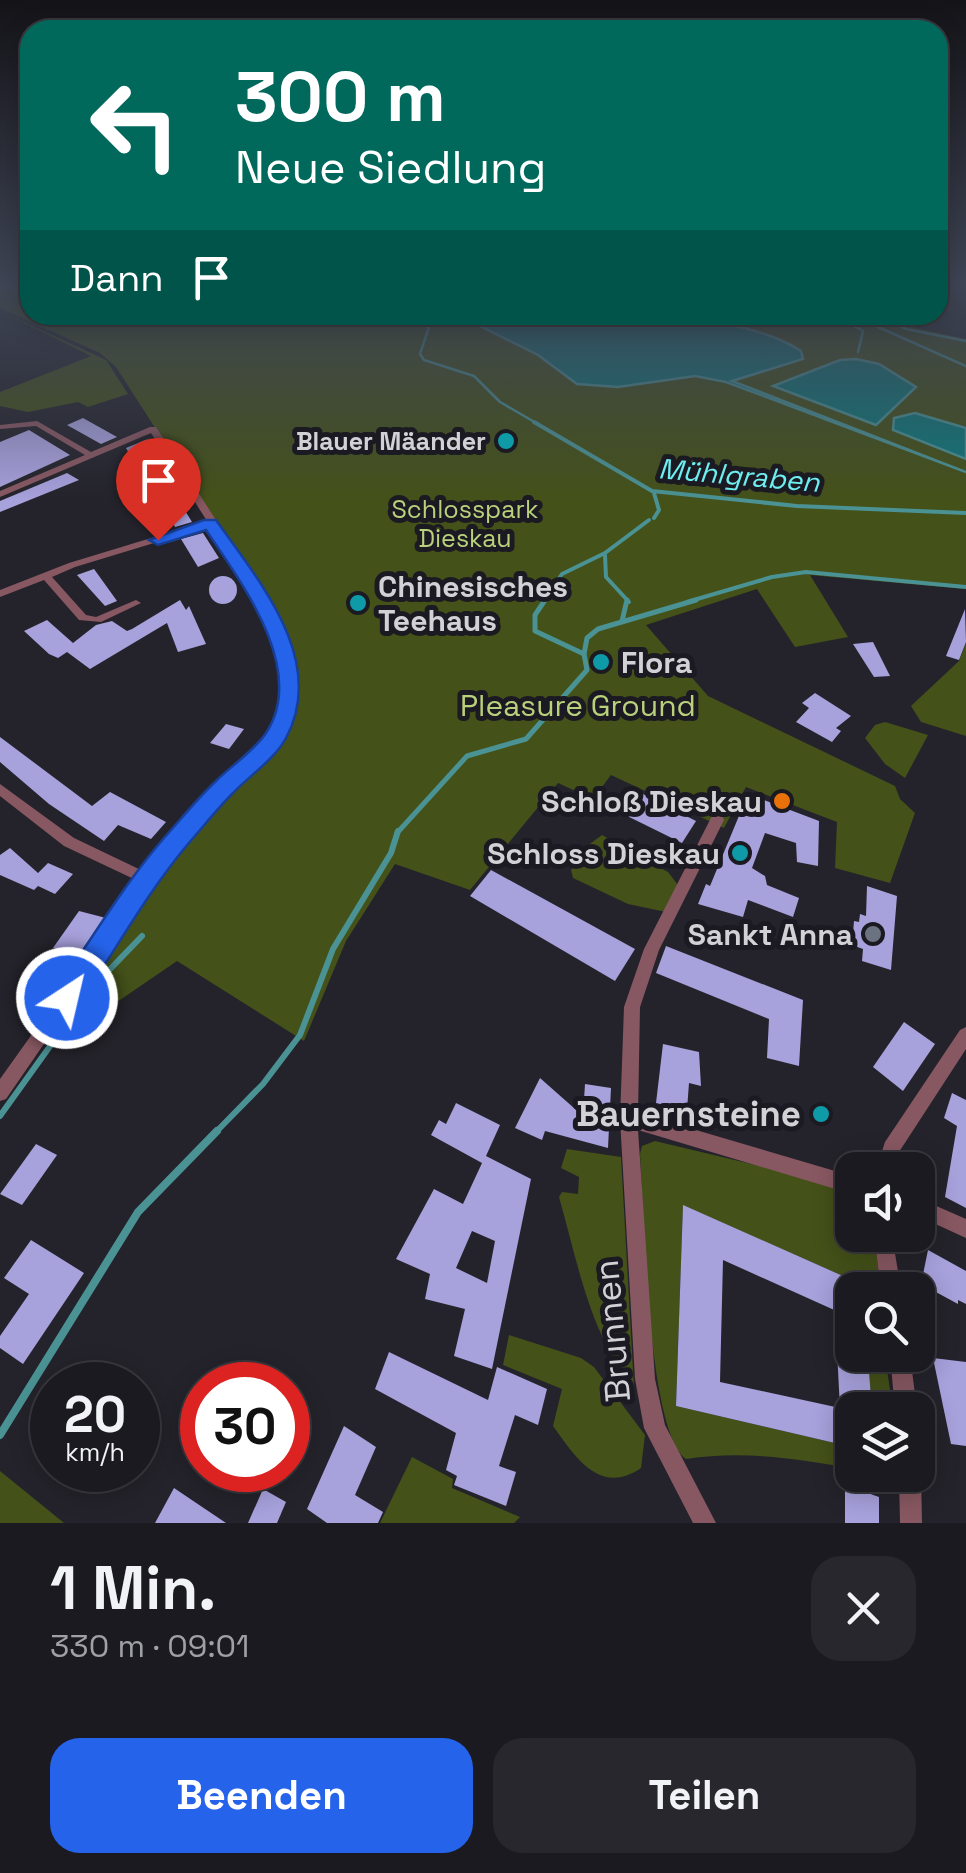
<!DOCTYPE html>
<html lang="de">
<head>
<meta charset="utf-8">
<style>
	:root { --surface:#1b1a20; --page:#28272d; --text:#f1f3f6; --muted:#a0a1a5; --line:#39383e; --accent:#2563eb }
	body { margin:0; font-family:"Space Grotesk",sans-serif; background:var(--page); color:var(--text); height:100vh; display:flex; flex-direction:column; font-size:38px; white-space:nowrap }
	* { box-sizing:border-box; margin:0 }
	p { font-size:32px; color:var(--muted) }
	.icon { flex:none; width:55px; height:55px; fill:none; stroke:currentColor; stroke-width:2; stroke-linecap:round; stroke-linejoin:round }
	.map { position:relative; height:1523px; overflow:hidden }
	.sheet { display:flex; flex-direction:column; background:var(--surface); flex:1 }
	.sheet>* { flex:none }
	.top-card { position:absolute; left:20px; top:20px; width:928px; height:305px; border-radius:30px; box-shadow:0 5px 25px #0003,0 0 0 2px var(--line); background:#00695c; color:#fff; overflow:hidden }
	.fabs { position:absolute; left:835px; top:1152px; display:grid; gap:20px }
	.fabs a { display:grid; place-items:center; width:100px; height:100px; border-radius:20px; background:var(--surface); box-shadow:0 5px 25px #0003,0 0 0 2px var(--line); font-size:50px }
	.speed { position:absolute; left:30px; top:1362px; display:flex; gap:20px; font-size:50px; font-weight:700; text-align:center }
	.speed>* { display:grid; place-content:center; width:130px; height:130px; border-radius:50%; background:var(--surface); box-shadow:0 5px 25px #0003,0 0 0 2px var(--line); line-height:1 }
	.speed small { font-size:25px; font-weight:400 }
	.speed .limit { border:15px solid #d22; background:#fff; color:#111 }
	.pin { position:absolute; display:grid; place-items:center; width:85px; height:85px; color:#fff; margin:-102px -42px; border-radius:50% 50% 50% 0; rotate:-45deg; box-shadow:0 0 10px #0007 }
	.pin .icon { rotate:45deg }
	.me { position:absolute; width:110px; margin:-55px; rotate:35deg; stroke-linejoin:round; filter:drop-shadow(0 0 8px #0008) }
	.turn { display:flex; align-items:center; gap:35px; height:210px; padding:0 50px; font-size:45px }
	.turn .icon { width:130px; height:130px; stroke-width:2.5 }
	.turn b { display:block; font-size:70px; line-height:85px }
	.then { display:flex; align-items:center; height:95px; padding:0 50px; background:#0003; gap:20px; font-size:38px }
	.round { display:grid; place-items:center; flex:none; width:105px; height:105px; border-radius:30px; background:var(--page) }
	.overview { display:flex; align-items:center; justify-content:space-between; height:170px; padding:0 50px }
	h1 { font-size:60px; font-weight:600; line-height:75px }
	.cta { display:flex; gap:20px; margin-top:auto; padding:20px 50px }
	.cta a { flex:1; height:115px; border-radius:30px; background:var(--accent); color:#fff; font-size:40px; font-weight:600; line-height:115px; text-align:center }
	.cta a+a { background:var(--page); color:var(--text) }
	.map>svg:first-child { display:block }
</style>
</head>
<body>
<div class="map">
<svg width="966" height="1523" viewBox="0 0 966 1523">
	<rect width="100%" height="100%" fill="#24232b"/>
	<g fill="#445119">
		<polygon points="0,286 30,286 30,315 886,315 915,328 966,339 966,589 810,575 848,637 795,647 757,589 646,625 708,696 895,786 900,799 915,813 890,883 835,868 837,822 746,787 724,828 611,775 593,799 558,783 470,890 395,864 346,941 304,1041 177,961 101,1013 79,997 161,869 287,736 296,703 296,663 278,612 254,582 116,367 100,353 0,308"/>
		<polygon points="0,311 106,360 128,394 88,407 78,402 28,412 0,406 0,392 91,356"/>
		<polygon points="966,643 966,736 921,722 911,706 959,661"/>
		<polygon points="885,722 928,735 905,778 885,764 865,738 875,725"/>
		<polygon points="602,835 668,872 678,885 666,912 628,904 573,878 571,870 583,849"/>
		<path d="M655,1141L827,1182L852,1194V1235H874L881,1290H866V1286L683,1206L676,1406L852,1447V1468C796,1459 744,1450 686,1459C647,1431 644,1211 640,1154L642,1146Z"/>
		<path d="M567,1149L621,1157L634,1388C589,1333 578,1263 559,1197L562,1192L578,1194L579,1177L561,1168Z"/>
		<path d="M509,1335L581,1358L594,1367L645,1435L641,1468C600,1496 576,1458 553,1426L562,1389L503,1365Z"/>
		<polygon points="868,1358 886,1363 893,1410 872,1410"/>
		<polygon points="412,1457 453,1479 452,1488 520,1517 514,1523 380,1523"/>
		<polygon points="0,1471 64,1523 0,1523"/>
	</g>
	<g fill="#107778" stroke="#4a9294" stroke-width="2.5">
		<path d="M458,315C547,315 728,302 801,351L803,359L732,381L966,472L726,382L695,376L618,387L577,384L538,355Z"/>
		<polygon points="856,359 879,364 916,387 876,425 773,386 840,360"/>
		<polygon points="915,413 966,428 966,459 893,430 894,418"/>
	</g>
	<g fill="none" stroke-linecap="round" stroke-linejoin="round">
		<g stroke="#4a9294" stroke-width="2.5">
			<polyline points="408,315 429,327 420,354 424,360 474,376 500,402 538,424"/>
			<polyline points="834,315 863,331 858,352"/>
			<polyline points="851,315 966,366"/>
			<polyline points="877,315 906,329 966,341"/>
		</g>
		<g stroke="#4a9294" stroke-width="4">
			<polyline points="534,422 652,491 797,506 966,513"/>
			<polyline points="654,493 659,510 654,518"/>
			<polyline points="605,555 606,577 629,602"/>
			<polyline points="543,602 562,574 605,553 649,520"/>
			<polyline points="687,602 772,577 806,572 966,587"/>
		</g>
		<g stroke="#4a9294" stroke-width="5">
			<polyline points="622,621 627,600"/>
			<polyline points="584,654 587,638 598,629 696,600"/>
			<polyline points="397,833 467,756 526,739 587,670 584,654 535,631 535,615 545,600"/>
		</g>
		<g stroke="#4a9294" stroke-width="6">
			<polyline points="0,1116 91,989 142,936"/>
			<polyline points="214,1134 263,1084 300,1035 333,949 391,853 398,831"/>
		</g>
		<polyline stroke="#4a9294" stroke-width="8" points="0,1435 138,1212 217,1131"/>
	</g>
	<g fill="#a7a1dc" fill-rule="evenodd">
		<polygon points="83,418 117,437 101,444 67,425"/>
		<polygon points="29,430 70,455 0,487 0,442"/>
		<polygon points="150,438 143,442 192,522 175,527 161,498 139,504 131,490 148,486 126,448"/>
		<polygon points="67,473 79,480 0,512 0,501"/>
		<polygon points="203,533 219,558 198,567 181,539"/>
		<polygon points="94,569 117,601 105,606 77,575"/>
		<circle cx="223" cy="590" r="14"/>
		<polygon points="180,600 186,610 189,606 206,644 178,652 167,623 90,669 67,652 58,658 49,654 24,631 47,620 73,643 96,625 112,621 127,631 132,629"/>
		<polygon points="965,609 966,642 959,660 946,656"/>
		<polygon points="873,642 890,676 874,677 853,644"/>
		<polygon points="815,693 851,716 836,728 841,731 832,742 796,722 809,708 802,703"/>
		<polygon points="226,724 244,729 229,749 210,743"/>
		<polygon points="0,737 92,806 110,792 166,822 151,839 118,825 104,841 49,804 0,762"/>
		<polygon points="635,790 696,821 682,843 619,812"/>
		<polygon points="748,794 819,821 818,866 797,862 796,843 765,833 752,868 765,876 767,885 799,898 793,917 748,900 743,917 698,904 706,884 710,886"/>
		<polygon points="10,848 38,873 48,863 73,874 55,894 38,886 34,890 0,875 0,855"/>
		<polygon points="491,870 635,949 615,981 470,896"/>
		<polygon points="867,886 897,896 891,970 862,961 863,949 852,945 854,921 859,922 860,914 866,916"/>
		<polygon points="79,911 106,918 81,956 53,948"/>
		<polygon points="666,946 803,1000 799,1066 767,1058 769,1019 656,973"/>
		<polygon points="904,1022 935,1044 903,1091 873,1067"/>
		<polygon points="663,1044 699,1052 701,1086 689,1083 687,1110 656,1103"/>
		<polygon points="540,1078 583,1116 585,1084 611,1088 608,1148 545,1131 542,1140 515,1128"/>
		<polygon points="952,1093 966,1100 966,1208 945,1197 957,1126 944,1118"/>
		<path d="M456,1103L500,1125L486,1156L531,1179L492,1369L454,1356L465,1309L425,1299L430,1274L396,1259L434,1189L463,1204L482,1163L431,1135L439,1120L446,1124ZM472,1231L495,1241L487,1283L456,1268Z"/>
		<polygon points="36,1144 57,1155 22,1205 0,1194"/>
		<polygon points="683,1205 852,1280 852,1318 723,1260 720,1382 840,1408 837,1351 868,1358 872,1410 852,1410 852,1447 676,1406"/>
		<polygon points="31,1240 84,1273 23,1364 0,1348 0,1336 29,1294 4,1278"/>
		<polygon points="928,1250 966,1271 966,1304 958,1300 958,1304 921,1284"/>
		<polygon points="389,1352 488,1400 497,1367 547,1389 538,1425 515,1415 499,1466 516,1472 506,1506 454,1485 457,1476 446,1470 456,1433 375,1389"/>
		<polygon points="933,1358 966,1362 966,1446 951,1444"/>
		<polygon points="344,1426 376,1447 355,1495 383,1512 378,1523 327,1523 307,1509"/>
		<polygon points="845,1485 879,1497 879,1523 845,1523"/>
		<polygon points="174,1488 226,1523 155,1523"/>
		<polygon points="263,1489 286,1502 277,1523 248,1523"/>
	</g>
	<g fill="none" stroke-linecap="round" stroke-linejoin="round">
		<g fill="#885862" fill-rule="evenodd">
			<polygon points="37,421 91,452 150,427 156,427 279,618 293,673 292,709 279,740 225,794 150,882 132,916 6,1099 0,1101 0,1079 122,908 136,880 64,846 0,796 0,784 74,838 143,871 215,788 270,735 280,709 281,673 269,618 210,526 75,567 52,577 86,615 96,617 136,600 141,603 101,622 79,620 44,580 0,597 0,590 69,563 207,521 151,433 0,497 0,491 85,455 36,426 0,429 0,425"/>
			<polygon points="717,815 722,816 724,820 659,950 640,1007 638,1113 852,1176 852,1194 638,1130 655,1379 665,1425 716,1523 693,1523 644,1428 635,1379 620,1119 624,1007 644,949 712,816"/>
			<polygon points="966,1027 966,1049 899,1152 894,1170 876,1170 885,1142 960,1030"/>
			<polygon points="918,1198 966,1219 966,1238 918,1216"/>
			<polygon points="874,1235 892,1235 901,1290 881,1290"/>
			<polygon points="890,1355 910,1355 917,1410 895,1410"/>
			<polygon points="918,1467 921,1475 922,1523 900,1523 899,1475 918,1475"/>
		</g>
	</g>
	<linearGradient id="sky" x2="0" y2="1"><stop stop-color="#141318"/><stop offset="0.57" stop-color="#3f4555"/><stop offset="1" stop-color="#3f4555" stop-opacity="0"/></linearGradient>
	<rect width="966" height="500" fill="url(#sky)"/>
	<path fill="#2563eb" stroke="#184099" stroke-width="2.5" d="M204,520H216C258,580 328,660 286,738C275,759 249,776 233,793C217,809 203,827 188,844C146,894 114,953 77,1007L67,1011L57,1007L53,998L57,988C93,938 124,884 164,838C181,819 197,799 216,781C231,766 254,751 266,733C308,669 240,581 206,530L158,545L149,540Z"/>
	<g fill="#0f9aa8" stroke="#1b1a22" stroke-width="4">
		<circle cx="506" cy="441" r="10"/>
		<circle cx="358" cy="603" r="10"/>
		<circle cx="601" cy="662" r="10"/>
		<circle cx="740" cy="853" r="10"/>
		<circle cx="821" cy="1114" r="10"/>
	</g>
	<circle fill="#e8710a" stroke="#1b1a22" stroke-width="4" cx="782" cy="801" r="10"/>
	<circle fill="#6b7280" stroke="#1b1a22" stroke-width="4" cx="873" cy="934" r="10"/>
	<g text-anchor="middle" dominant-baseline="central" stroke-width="10" stroke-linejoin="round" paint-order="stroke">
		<g font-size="25" font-weight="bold" fill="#d1d1d6" stroke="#1b1a22" text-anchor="end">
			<text x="486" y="441">Blauer Mäander</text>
		</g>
		<g font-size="25" fill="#bad17b" stroke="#1b1a22">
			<text x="465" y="509">Schlosspark<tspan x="465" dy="29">Dieskau</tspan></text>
		</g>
		<g font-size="28" font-style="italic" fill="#6deff1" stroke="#1b1a22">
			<text transform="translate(739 475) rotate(5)">Mühlgraben</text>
		</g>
		<g font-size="30" font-weight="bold" fill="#d1d1d6" stroke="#1b1a22" text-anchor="end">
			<text x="378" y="586" text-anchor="start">Chinesisches<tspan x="378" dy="34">Teehaus</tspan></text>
			<text x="621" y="662" text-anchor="start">Flora</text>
			<text x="762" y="801">Schloß Dieskau</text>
			<text x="720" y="853">Schloss Dieskau</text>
			<text x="853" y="934">Sankt Anna</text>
		</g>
		<g font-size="30" fill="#bad17b" stroke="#1b1a22">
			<text x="578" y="705">Pleasure Ground</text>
		</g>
		<g font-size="35" font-weight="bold" fill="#d1d1d6" stroke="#1b1a22" text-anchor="end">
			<text x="801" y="1114">Bauernsteine</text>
		</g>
		<g font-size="35" fill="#d1d1d6" stroke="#1b1a22">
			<text transform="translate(612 1331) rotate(-95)">Brunnen</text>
		</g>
	</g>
</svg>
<div class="fabs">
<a><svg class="icon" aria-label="sound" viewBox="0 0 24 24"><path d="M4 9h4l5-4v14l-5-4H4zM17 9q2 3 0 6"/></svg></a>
<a><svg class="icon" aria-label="search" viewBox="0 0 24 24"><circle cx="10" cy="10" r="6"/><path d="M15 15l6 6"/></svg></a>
<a><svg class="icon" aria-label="layers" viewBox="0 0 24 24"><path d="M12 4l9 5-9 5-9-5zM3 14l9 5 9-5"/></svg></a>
</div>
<div class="speed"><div>20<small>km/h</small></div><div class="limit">30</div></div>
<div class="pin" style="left:158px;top:540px;background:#d93025"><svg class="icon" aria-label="arrive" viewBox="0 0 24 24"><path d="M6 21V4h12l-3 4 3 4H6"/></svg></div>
<svg class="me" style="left:67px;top:998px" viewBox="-20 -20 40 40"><circle r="17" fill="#2563eb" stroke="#fff" stroke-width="3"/><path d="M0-11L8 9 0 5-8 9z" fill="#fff"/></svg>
<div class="top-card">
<div class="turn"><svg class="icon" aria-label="left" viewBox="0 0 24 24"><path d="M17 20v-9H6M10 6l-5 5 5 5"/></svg><div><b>300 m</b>Neue Siedlung</div></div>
<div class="then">Dann<svg class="icon" aria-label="arrive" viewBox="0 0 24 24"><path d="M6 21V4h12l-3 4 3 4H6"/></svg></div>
</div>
</div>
<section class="sheet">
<div class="overview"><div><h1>1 Min.</h1><p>330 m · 09:01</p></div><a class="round"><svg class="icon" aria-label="close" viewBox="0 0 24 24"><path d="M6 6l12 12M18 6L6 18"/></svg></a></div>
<div class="cta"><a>Beenden</a><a>Teilen</a></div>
</section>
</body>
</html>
